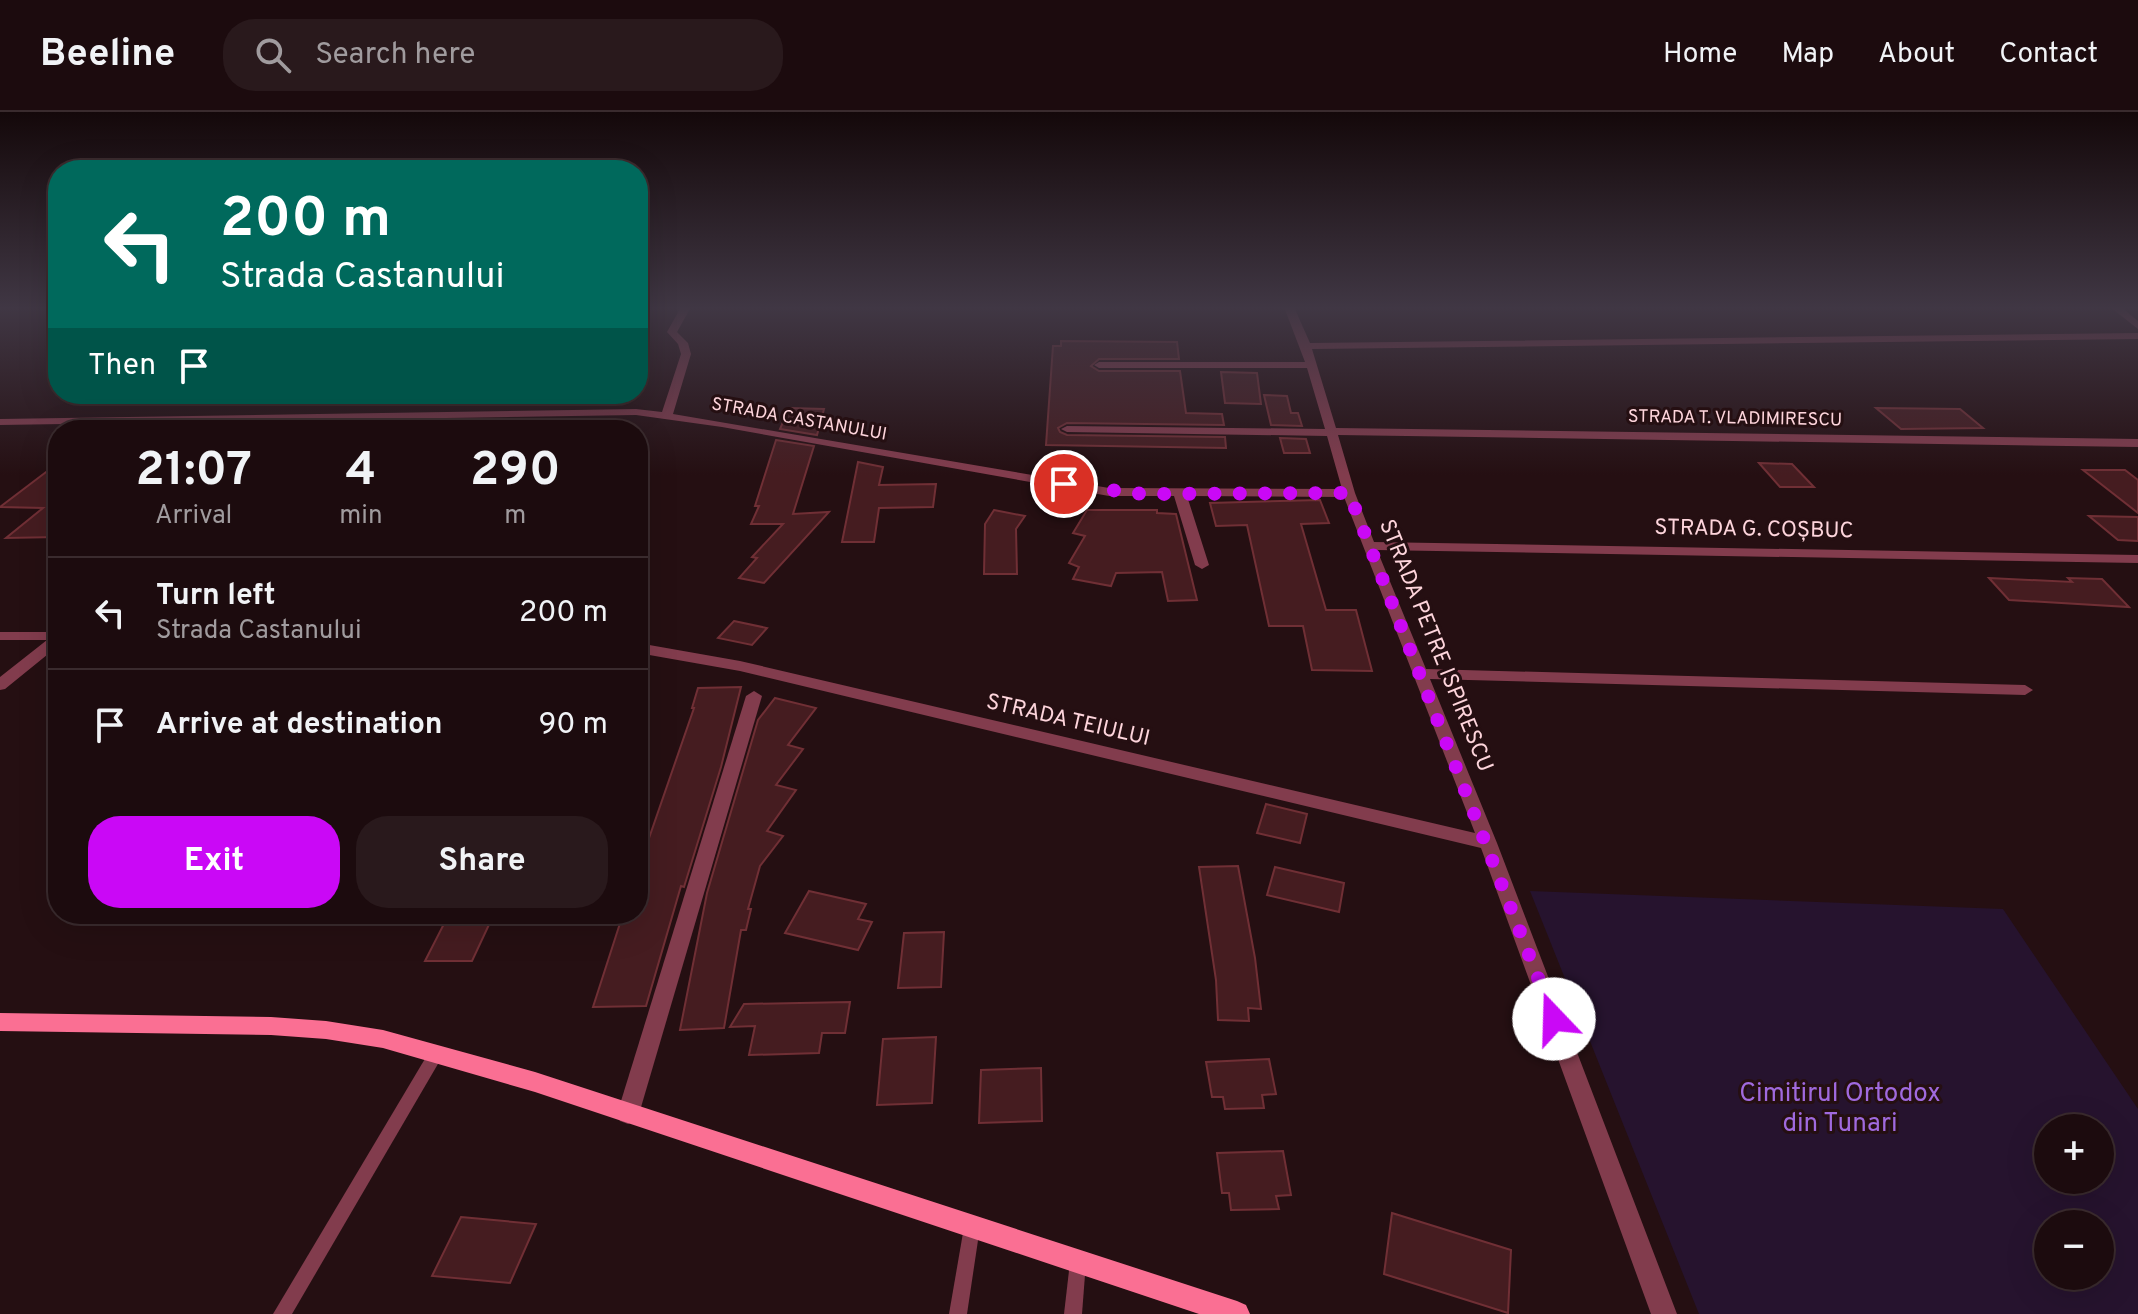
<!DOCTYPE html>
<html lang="en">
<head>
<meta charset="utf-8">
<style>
	:root { --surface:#1c0b0e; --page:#29191c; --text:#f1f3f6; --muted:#a09b9e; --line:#3a2b2e; --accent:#ca08f6 }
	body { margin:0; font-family:Overpass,sans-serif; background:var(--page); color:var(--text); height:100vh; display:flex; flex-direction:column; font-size:30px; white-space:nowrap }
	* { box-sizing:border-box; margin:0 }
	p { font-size:26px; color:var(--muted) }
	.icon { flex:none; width:44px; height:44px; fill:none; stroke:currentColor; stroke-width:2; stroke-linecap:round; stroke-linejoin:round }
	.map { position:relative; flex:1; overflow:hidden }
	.drawer { position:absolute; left:48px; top:308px; width:600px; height:504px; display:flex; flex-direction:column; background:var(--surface); border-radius:32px; box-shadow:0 8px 32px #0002,0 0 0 2px var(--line) }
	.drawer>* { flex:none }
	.hud { position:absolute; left:48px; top:48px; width:600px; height:244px; border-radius:32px; box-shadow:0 8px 32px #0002,0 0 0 2px var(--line); background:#00695c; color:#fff; overflow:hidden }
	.tools { position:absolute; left:2034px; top:1002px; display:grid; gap:16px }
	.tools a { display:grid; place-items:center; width:80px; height:80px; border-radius:50%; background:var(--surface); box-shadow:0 8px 32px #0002,0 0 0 2px var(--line); font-size:40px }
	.pin { position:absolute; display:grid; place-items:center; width:68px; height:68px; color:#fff; margin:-34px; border:4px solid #fff; border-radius:50%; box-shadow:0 2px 8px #0007 }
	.me { position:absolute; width:88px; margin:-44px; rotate:339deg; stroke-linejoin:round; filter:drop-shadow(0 0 6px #0008) }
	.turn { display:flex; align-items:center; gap:28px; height:168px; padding:0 40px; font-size:36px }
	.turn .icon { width:104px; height:104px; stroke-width:2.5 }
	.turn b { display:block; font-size:56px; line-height:68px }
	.then { display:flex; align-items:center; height:76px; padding:0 40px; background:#0003; gap:16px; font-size:30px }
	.eta { display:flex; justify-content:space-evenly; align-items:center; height:136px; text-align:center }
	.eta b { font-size:48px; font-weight:700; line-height:56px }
	.cta { display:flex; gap:16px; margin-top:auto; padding:16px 40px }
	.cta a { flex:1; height:92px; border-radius:32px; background:var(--accent); color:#fff; font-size:32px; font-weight:700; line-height:92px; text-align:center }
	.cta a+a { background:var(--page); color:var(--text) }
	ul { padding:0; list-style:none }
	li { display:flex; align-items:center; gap:24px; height:112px; padding:0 40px; border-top:2px solid var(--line) }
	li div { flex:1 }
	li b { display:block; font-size:30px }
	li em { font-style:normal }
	header { display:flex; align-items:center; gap:48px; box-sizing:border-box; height:112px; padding:0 40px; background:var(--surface); border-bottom:2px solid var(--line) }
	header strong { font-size:38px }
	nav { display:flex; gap:44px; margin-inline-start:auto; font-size:28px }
	.search { width:560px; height:72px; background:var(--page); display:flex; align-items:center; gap:20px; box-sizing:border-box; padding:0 28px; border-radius:32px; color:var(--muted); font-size:30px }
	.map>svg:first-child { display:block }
</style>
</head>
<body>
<header>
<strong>Beeline</strong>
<div class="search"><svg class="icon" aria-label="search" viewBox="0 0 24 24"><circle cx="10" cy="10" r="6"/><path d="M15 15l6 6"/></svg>Search here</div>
<nav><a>Home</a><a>Map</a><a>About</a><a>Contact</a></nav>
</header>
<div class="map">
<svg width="2138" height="1202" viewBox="0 0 2138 1202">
	<rect width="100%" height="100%" fill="#250f12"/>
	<path fill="#26132e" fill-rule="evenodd" d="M1530,779L2003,797L2138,997V1202H1699ZM2048,1016H2100V1068H2048ZM2048,1112H2100V1164H2048Z"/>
	<g fill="#451c20" stroke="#702f35" stroke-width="2">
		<polygon points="1061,229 1177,230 1179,247 1099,247 1091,254 1099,259 1180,259 1186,301 1222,302 1224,313 1067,311 1058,316 1060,320 1067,323 1225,325 1226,336 1046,333 1053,234 1061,234"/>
		<polygon points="1221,260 1257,261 1261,292 1225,291"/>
		<polygon points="1264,283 1287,284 1291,301 1298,301 1302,314 1271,313"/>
		<polygon points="789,296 824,297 817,323 780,317"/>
		<polygon points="1876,296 1960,297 1983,316 1901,317"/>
		<polygon points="1280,326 1306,327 1310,341 1284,341"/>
		<polygon points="776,328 814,334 793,402 829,400 764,471 739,466 757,446 752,445 783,412 751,412 759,394 755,394"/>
		<polygon points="858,350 883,355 879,373 936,372 933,395 879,396 874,430 842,430"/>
		<polygon points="58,351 58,425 6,426 43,396 0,395"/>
		<polygon points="1759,351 1792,352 1814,375 1780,375"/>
		<polygon points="2083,358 2125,358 2138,368 2138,401"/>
		<polygon points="1320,388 1329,411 1301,412 1326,498 1356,498 1372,559 1312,558 1303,514 1269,514 1247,413 1216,414 1210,391"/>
		<polygon points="994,398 1025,404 1016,417 1017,462 984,462 985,412"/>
		<polygon points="1087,398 1157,398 1157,401 1176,402 1197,488 1168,489 1162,460 1116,461 1111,474 1073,467 1079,455 1069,451 1085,424 1073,421"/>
		<polygon points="2089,404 2138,405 2138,429 2118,428"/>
		<polygon points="1989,466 2072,470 2068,466 2102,467 2129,495 2009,488"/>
		<polygon points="734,509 767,516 752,533 718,526"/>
		<polygon points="741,575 721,655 684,775 681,774 646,894 593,895 623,802 638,802 638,758 694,596 692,596 698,576"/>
		<polygon points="775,586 816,596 788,633 803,637 776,673 796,678 767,719 783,724 760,754 748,797 751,797 746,818 741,818 724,916 680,918 707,781 758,608"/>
		<polygon points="1266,692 1307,702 1300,731 1257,721"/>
		<polygon points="1238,754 1255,846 1261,897 1248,896 1249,909 1218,908 1216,868 1199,755"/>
		<polygon points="1275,755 1344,771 1339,800 1267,783"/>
		<polygon points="809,779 866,792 858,807 872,810 858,838 785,821"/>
		<polygon points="449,802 494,802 472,849 425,849"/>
		<polygon points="944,820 941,875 898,876 904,821"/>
		<polygon points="850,890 845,921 822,921 819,941 749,943 755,914 730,915 744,892"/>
		<polygon points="936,925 932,991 877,993 883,927"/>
		<polygon points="1269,947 1276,982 1262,983 1264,996 1225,997 1223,985 1212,985 1206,950"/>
		<polygon points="1041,956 1042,1009 979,1011 981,958"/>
		<polygon points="1283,1039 1291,1083 1276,1084 1279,1097 1231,1098 1229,1081 1222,1081 1217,1041"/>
		<polygon points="1392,1101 1511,1138 1508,1201 1384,1162"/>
		<polygon points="461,1105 536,1112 510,1171 432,1164"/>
	</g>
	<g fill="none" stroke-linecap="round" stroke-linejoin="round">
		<g fill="#823c4d" fill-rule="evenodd">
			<polygon points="210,305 217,307 205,318 196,318"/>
			<polygon points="437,934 442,935 444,940 442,945 292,1202 273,1202 432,935"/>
			<polygon points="972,1107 978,1109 980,1115 967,1202 949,1202 964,1115 966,1109"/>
			<polygon points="1078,1142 1084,1144 1086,1150 1082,1202 1064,1202 1070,1150 1072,1144"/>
		</g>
		<g fill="#823c4d" fill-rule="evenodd">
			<polygon points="681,195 691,195 677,220 688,231 691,242 673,302 1109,376 1342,377 1327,324 1067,320 1061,317 1067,314 1325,317 1307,256 1099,256 1094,253 1099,250 1305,250 1284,195 1294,195 1310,231 2138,221 2138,227 1312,237 1336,316 2138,327 2138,335 1338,323 1355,381 1374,430 2138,443 2138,451 1377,438 1426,557 2025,573 2033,578 2025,583 1430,567 1497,731 1677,1202 1651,1202 1481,736 740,559 638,541 638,531 740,549 1475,721 1344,385 1187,384 1209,453 1202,457 1195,453 1174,384 1109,384 722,315 636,303 0,313 0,307 636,297 662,300 681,242 678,232 667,220"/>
			<polygon points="2110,195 2121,195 2138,209 2138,217"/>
			<polygon points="0,520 58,520 58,534 5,577 0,578 0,565 47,528 0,528"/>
			<polygon points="754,579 762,584 639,1002 636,1009 628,1012 620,1009 617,1002 746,584"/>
		</g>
		<polygon fill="#fa6f93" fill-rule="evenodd" points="0,901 271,905 326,909 383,918 535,960 1237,1189 1246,1193 1250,1202 1199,1202 535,980 383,936 326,927 271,923 0,919"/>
	</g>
	<linearGradient id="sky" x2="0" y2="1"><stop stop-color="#14080a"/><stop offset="0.54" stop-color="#403744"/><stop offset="1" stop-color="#403744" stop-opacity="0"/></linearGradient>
	<rect width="2138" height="363" fill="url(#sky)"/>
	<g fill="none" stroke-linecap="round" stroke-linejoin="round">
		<polyline stroke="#ca08f6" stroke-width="14" stroke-dasharray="0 25.2" points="1064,372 1142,382 1349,381 1554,907"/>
	</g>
	<g text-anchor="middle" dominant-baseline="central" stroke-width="6" stroke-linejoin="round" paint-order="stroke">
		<g font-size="18" fill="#fed5dc" stroke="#250f12">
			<text transform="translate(1735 307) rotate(1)">STRADA T. VLADIMIRESCU</text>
			<text transform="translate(799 308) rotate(10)">STRADA CASTANULUI</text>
		</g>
		<g font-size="22" fill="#fed5dc" stroke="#250f12">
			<text transform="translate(1754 418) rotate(1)">STRADA G. COȘBUC</text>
			<text transform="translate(1435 534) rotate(68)">STRADA PETRE ISPIRESCU</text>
			<text transform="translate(1068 609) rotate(13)">STRADA TEIULUI</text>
		</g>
		<g font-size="26" fill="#a06ade" stroke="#250f12">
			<text x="1840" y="982">Cimitirul Ortodox<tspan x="1840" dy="30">din Tunari</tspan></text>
		</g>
	</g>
</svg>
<div class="tools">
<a>+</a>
<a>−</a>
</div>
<div class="pin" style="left:1064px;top:372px;background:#d93025"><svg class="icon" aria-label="arrive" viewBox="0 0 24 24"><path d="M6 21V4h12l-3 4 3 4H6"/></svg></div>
<svg class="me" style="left:1554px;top:907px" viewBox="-20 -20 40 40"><circle r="19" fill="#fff"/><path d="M0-13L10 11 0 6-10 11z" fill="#ca08f6"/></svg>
<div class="hud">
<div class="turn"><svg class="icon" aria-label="left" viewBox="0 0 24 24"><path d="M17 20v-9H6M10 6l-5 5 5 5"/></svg><div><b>200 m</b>Strada Castanului</div></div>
<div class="then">Then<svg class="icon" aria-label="arrive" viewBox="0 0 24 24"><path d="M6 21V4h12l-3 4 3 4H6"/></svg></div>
</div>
<section class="drawer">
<div class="eta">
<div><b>21:07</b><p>Arrival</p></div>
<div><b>4</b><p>min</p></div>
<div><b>290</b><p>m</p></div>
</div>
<ul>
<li><svg class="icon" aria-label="left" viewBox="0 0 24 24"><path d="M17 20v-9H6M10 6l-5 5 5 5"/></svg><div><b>Turn left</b><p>Strada Castanului</p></div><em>200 m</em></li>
<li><svg class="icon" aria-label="arrive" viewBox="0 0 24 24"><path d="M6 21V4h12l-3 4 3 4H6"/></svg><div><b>Arrive at destination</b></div><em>90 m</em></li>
</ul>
<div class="cta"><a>Exit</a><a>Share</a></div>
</section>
</div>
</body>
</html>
